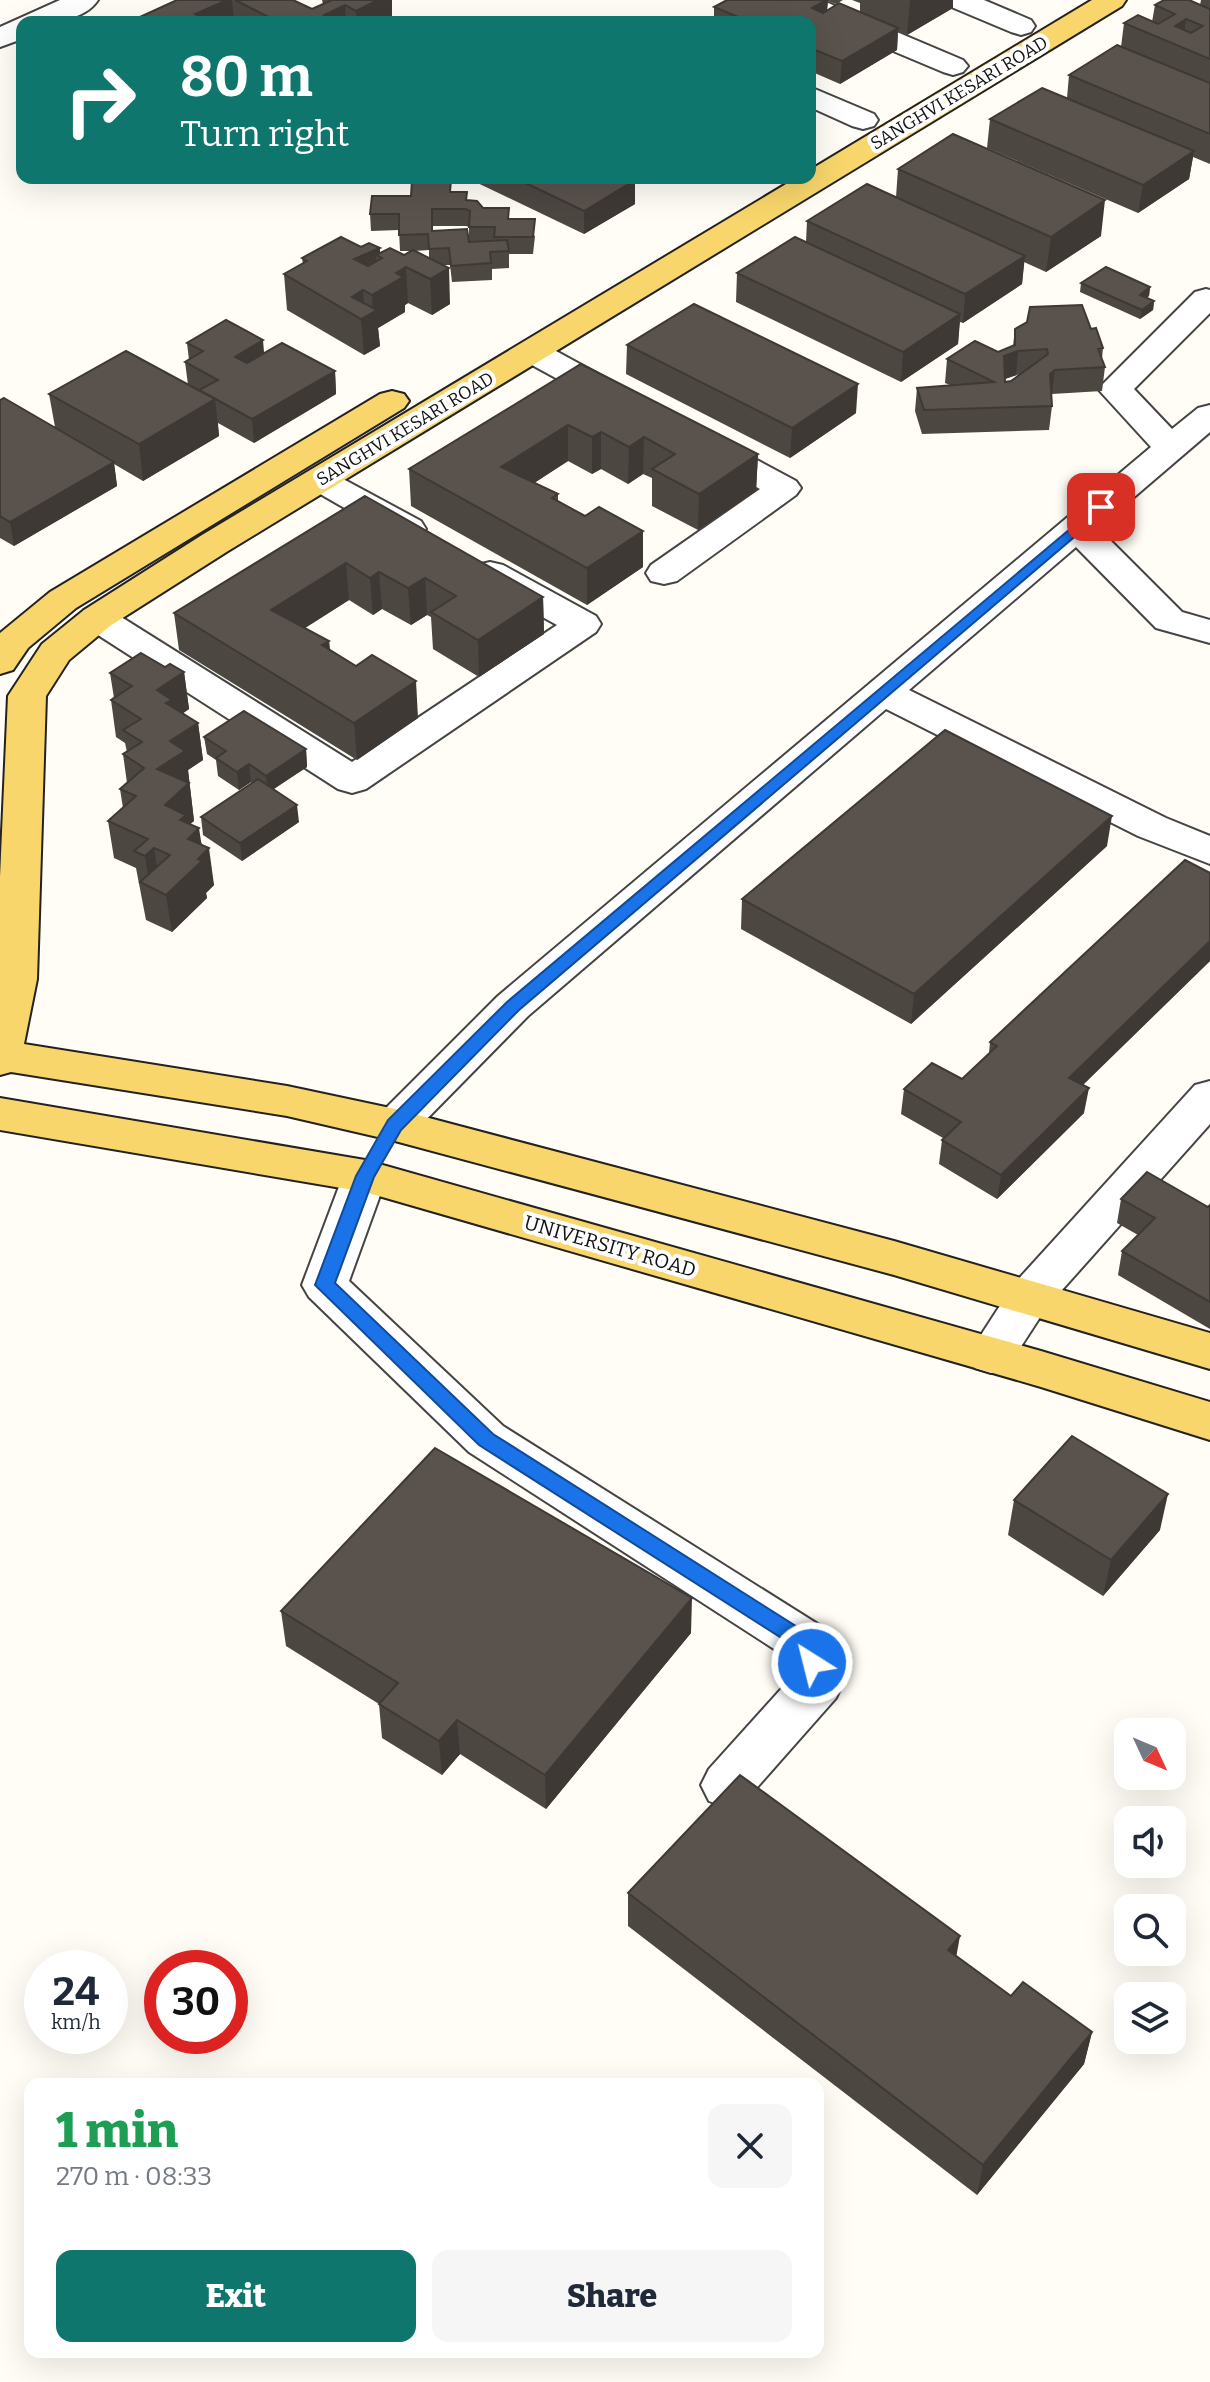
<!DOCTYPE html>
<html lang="en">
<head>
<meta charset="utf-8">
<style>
	:root { --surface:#fff; --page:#f6f6f7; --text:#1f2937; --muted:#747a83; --accent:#0f766e }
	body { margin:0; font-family:Bitter,serif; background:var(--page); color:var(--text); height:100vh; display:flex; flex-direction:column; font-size:30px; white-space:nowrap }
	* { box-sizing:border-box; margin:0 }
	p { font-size:26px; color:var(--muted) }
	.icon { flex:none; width:44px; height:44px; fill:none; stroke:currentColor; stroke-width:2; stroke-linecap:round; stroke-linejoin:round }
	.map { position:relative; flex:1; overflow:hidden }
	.panel { position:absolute; left:24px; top:2078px; width:800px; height:280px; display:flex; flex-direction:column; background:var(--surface); border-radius:16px; box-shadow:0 8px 32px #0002 }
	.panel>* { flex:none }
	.top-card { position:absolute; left:16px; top:16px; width:800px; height:168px; border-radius:16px; box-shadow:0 8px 32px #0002; background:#0f766e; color:#fff; overflow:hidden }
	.needle { width:52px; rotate:134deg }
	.controls { position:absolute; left:1114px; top:1718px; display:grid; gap:16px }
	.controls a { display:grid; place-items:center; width:72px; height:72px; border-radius:16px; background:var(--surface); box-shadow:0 8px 32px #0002; font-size:40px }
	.speed { position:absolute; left:24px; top:1950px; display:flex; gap:16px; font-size:40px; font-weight:700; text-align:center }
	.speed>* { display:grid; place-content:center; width:104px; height:104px; border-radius:50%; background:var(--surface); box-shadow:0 8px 32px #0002; line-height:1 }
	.speed small { font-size:20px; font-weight:400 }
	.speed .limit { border:12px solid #d22; background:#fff; color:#111 }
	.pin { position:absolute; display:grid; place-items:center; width:68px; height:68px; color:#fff; margin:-34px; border-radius:16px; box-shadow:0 4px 12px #0006 }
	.me { position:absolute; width:88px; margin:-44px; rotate:324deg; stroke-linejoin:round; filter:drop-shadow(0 0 6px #0008) }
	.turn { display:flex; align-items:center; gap:28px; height:168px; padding:0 32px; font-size:36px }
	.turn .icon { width:104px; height:104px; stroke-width:2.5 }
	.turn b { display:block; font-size:56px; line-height:68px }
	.round { display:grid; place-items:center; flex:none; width:84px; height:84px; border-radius:16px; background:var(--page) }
	.overview { display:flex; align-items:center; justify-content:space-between; height:136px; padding:0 32px }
	h1 { font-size:48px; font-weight:800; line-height:60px; color:#1e9e55 }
	.cta { display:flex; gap:16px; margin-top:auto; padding:16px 32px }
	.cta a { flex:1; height:92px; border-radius:16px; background:var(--accent); color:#fff; font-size:32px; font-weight:800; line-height:92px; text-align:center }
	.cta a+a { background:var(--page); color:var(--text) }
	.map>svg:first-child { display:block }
</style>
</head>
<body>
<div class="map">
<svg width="1210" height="2382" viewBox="0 0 1210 2382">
	<rect width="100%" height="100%" fill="#fffdf5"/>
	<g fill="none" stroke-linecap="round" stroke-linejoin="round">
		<g stroke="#444" stroke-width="4">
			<g id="minor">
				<path d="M60,0H98C83,23 47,22 22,22V39L0,47V27Z"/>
				<polygon points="782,0 821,0 963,60 968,66 963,72 953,75 943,72 786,6"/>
				<polygon points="945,0 984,0 1031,20 1035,26 1031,32 1021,35 1011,32 949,6"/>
				<polygon points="810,87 874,114 878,120 874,126 863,129 852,126 810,107"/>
				<polygon points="1206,289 1210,290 1210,313 1134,389 1172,429 1198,408 1210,405 1210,432 1098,528 1182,612 1210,620 1210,643 1156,628 1076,547 909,690 1166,818 1210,836 1210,864 1138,836 886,709 528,1016 410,1136 395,1141 380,1136 373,1125 380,1114 498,996 1151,447 1098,389 1195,292"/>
				<polygon points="533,342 545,345 631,392 636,399 631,406 619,409 607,406 521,359 516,352 521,345"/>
				<polygon points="704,435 716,438 796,481 801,488 796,495 677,581 664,584 651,581 646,573 651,565 760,489 692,452 687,445 692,438"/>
				<polygon points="320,470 332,473 421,521 426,529 421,537 408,540 395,537 308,487 303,480 308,473"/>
				<polygon points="490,562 503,565 596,616 601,624 596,632 366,789 352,793 338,789 84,626 79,618 84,610 97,607 110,610 352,762 557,625 477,581 472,573 477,565"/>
				<polygon points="1210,1081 1210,1124 1046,1308 1007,1368 991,1373 975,1368 968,1355 1014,1284 1195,1085"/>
				<polygon points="365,1160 380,1165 387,1176 349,1281 503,1426 824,1628 843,1683 836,1698 745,1801 727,1808 709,1801 701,1785 709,1769 791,1678 785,1656 469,1452 309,1297 302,1285 343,1176 350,1165"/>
			</g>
		</g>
		<g stroke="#222" stroke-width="4">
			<g id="major">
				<polygon points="1092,0 1126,0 1122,6 228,551 110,626 69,660 46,696 37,979 24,1044 287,1086 395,1109 894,1241 1210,1333 1210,1369 894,1275 395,1141 287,1116 11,1072 0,1075 0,877 8,696 42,644 84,610 202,535 796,178 810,178 810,170"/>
				<polygon points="392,391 404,394 409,401 404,408 76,608 28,648 13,670 0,674 0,633 50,592 380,394"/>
				<polygon points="0,1098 365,1160 1041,1351 1210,1402 1210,1440 1041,1387 365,1192 0,1130"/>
			</g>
		</g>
		<use href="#minor" fill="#fff" fill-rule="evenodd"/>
		<use href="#major" fill="#f9d66b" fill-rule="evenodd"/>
	</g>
	<g fill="#4d4742" fill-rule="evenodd">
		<polygon points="177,0 293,0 312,9 323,4 322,0 392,0 392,16 380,22 236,22"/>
		<polygon points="727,0 843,0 836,4 828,1 827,10 860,12 860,3 852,0 953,0 953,8 907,35 898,31 897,50 840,84 810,71 810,22 714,22 714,7"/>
		<polygon points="1201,0 1210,0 1210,164 1193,157 1189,179 1138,213 987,148 990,119 1067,98 1069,75 1121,47 1124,23 1152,22 1155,5 1200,5"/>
		<polygon points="898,169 1101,236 1046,272 1024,262 1022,284 963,323 960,322 958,344 901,382 736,302 737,273 806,242 807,221 896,197"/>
		<polygon points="467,178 630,178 635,204 584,234"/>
		<path d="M451,192L483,208H509V219L535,236L533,254H509V268L492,269V280L452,282L450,265H443L450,304L432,315L408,303L405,305V312L378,328L380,346L364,355L287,310L284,274L303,264L302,258L361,247L380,248V253L404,255L411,251H400L399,230L371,231L370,214L411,196ZM432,226H466L469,227V242L433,231ZM429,250V258L414,251Z"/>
		<polygon points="1081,283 1150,287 1149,296 1146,298 1154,301 1153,310 1140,319 1080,292"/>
		<path d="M1015,329H1091L1103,348L1102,359L1105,367L1102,391L1052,394V406L1049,430L922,434L915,411L917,388L950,385L945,383L947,359L998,352L1013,346ZM1020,374L1011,381L1005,382V379Z"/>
		<polygon points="187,343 264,353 335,371 336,394 254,443 218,423 219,436 143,481 114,464 117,486 14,546 0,538 0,400 55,427 49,394 188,385 185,362 189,360"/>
		<polygon points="627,345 856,413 790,458 626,374"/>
		<polygon points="581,364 758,454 756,491 698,530 652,506 652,478 643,474 628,484 601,469 592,474 568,461 534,483 558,494 558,501 585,516 643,531 643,567 587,605 411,506 409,469"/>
		<polygon points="365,496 543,597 544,634 479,677 433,649 431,617 427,615 411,625 382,609 373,615 349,600 305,628 329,641 330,650 418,718 357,760 179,650 174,613"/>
		<polygon points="165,667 184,672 189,709 183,713 198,723 203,760 188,770 194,821 190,824 202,844 214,885 206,893 207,898 172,932 146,920 136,868 114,858 108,821 123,808 120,789 127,783 123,754 127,752 125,743 116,737 111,700 114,698 110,673"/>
		<polygon points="204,737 306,749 307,767 273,789 299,822 242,861 203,835 201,817 252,783 251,782 239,790 218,776 216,760 207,754"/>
		<polygon points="1107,846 911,1024 741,929 742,899"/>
		<polygon points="1210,873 1210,961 1083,1085 1084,1113 997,1199 939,1164 942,1140 943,1138 901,1114 904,1089 962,1079 989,1053 990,1042"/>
		<polygon points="1121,1199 1208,1207 1210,1205 1210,1329 1118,1275 1122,1251 1138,1235 1117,1223"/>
		<polygon points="1014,1500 1160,1530 1103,1596 1008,1535"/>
		<polygon points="281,1611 691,1633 546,1809 460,1754 442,1775 382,1738 379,1704 286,1646"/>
		<polygon points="628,1893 957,1956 1011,1996 1092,2032 1084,2064 977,2195 628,1926"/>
	</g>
	<g fill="#3f3936">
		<polygon points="227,0 232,0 234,21 231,22 196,22 195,14"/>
		<polygon points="378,0 392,0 392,16 380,22 357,22 356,11"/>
		<polygon points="826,0 828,0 826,21 812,8"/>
		<polygon points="910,0 953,0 953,8 907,35"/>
		<polygon points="345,5 346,22 324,22 324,15"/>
		<polygon points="1186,19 1182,47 1175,26"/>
		<polygon points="898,28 897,50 840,84 842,61"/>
		<polygon points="1194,151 1189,179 1138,213 1143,185"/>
		<polygon points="635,180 635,204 584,234 584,211"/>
		<polygon points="1105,200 1101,236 1046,272 1051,237"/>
		<polygon points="380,248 380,257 376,255 378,285 363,290 365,317 373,312 372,295 396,273 406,267 408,303 405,305 405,312 378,328 380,346 364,355 361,319 352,297 354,259"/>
		<polygon points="1025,256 1022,284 963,323 965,294"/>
		<polygon points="449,268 450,304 432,315 430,279"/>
		<polygon points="1150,287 1149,296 1138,303 1140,295"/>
		<polygon points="1154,301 1153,310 1140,319 1142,310"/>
		<polygon points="960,314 958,344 901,382 903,352"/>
		<polygon points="263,340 265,364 237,381 235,357"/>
		<polygon points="1018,351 1016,375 1002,380 1004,356"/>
		<polygon points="1055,370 1052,394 1050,374"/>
		<polygon points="335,371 336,394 254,443 252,419"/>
		<polygon points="858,384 856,413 790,458 792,428"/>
		<polygon points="215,399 219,436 143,481 139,444"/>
		<polygon points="568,425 568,461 502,504 501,467"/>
		<polygon points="601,432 601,469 592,474 592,437"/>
		<polygon points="644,437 643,474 628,484 629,447"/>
		<polygon points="758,454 756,491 698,530 699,494"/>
		<polygon points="114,462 117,486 14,546 10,522"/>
		<polygon points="643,531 643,567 587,605 587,568"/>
		<polygon points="346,563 349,600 275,647 271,610"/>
		<polygon points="379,572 382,609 373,615 370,578"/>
		<polygon points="425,578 427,615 411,625 408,588"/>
		<polygon points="543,597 544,634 479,677 478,640"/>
		<polygon points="329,641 332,678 322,645"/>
		<polygon points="184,672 189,709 175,719 198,723 203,760 188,770 194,821 187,827 199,828 203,854 209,848 214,885 206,893 207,898 172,932 166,895 170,842 157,769 157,690"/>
		<polygon points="416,681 418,718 357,760 354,723"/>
		<polygon points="306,749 307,767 268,793 266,776"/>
		<polygon points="249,764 251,782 239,790 237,772"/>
		<polygon points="297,805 299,822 242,861 240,843"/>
		<polygon points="1112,816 1107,846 911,1024 914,994"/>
		<polygon points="154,848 160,886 150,887 145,856"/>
		<polygon points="1210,941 1210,961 1065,1102 1069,1078"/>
		<polygon points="1089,1088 1084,1113 997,1199 1001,1175"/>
		<polygon points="1168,1494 1160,1530 1103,1596 1111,1560"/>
		<polygon points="692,1598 691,1633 546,1809 545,1775"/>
		<polygon points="457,1720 460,1754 442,1775 439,1741"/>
		<polygon points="960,1936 954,1969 948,1950"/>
		<polygon points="1092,2032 1084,2064 977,2195 983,2165"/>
	</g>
	<g fill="#5a524d" stroke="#3f3936" stroke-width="2" fill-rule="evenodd">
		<polygon points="177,0 227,0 195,14 210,22 129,22"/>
		<polygon points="235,0 293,0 312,9 332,0 378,0 356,11 345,5 324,15 337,22 278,22"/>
		<polygon points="727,0 826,0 812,8 823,13 839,3 898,28 842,61 810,48 810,22 750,22 714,7"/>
		<path d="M1164,0H1189L1210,9V59L1124,23L1138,15L1158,24L1175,14L1155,5ZM1186,19L1203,26L1191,33L1175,26Z"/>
		<polygon points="1117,45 1210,83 1210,134 1069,75"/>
		<polygon points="1042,88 1194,151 1143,185 990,119"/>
		<polygon points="953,134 1105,200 1051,237 898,169"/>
		<polygon points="515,178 630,178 635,180 584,211"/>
		<polygon points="412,180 451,180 450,192 467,192 466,200 477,201 483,208 509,208 508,219 535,219 533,237 494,237 495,227 469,227 470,211 465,209 432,209 432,231 467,229 469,242 507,240 509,251 490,252 491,263 451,266 449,248 429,249 428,234 399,235 399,214 370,214 372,196 411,196"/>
		<polygon points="867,184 1025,256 965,294 807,221"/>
		<polygon points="341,237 361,247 369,243 380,248 354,259 368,266 382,258 376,255 390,248 404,255 413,250 449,268 430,279 406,267 396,273 403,277 372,295 363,290 352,297 377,310 361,319 284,274 307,261 302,258"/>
		<polygon points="795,237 960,314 903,352 737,273"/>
		<polygon points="1106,267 1150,287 1140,295 1154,301 1142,310 1081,283"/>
		<polygon points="694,304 858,384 792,428 627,345"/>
		<path d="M1082,305L1091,329L1096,328L1103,348L1098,349L1105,367L1055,370L1050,374L1052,406L924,410L917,388L994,382L947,359L975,341L998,352L1015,345V329L1027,322L1030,307ZM1047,349L1048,354L1011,381L1005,382L1004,356L1018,351Z"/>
		<polygon points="226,320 263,340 235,357 247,363 282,343 335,371 252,419 199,390 218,380 185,362 203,351 187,343"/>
		<polygon points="126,351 215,399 139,444 49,394"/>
		<polygon points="581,364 758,454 699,494 652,469 675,454 644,437 629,447 601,432 592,437 568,425 501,467 558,494 552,498 585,516 599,507 643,531 587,568 409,469"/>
		<polygon points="4,398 114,462 10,522 0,516 0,400"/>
		<polygon points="365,496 543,597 478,640 431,612 456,596 425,578 408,588 379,572 370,578 346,563 271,610 329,641 322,645 356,666 372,655 416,681 354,723 174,613"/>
		<polygon points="141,653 165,667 170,664 184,672 157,690 172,700 166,703 198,723 170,741 185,751 157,769 189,783 165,805 186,815 180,820 199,828 188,839 209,848 198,859 202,861 166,895 140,882 170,855 154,848 145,856 134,851 148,839 108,821 136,796 120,789 144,768 123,754 142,742 123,730 141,719 111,700 132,686 110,673"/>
		<polygon points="244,711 306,749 266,776 249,764 237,772 216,758 226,751 204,737"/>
		<polygon points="945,730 1112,816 914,994 742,899"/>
		<polygon points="258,779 297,805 240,843 201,817"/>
		<polygon points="1185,860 1210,873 1210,941 1069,1078 1089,1088 1001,1175 942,1140 961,1122 904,1089 932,1063 962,1079 997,1046 990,1042"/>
		<polygon points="1147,1172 1208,1207 1210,1205 1210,1302 1122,1251 1155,1218 1121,1199"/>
		<polygon points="1072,1436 1168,1494 1111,1560 1014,1500"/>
		<polygon points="435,1448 692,1598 545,1775 457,1720 439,1741 379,1704 398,1683 281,1611"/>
		<polygon points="740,1775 960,1936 948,1950 1011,1996 1023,1982 1092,2032 983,2165 628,1893"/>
	</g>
	<polygon fill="#1a73e8" stroke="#114b97" stroke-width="2" points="1101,503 1108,507 1106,510 519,1010 401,1130 374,1177 335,1283 493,1434 813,1637 822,1663 819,1669 812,1672 805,1669 797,1648 479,1445 315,1285 356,1176 388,1120 507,1002"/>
	<g text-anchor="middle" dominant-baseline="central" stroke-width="8" stroke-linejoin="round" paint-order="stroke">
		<g font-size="18" fill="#111" stroke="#fff">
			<text transform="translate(959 93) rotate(-31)">SANGHVI KESARI ROAD</text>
			<text transform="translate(405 429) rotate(-31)">SANGHVI KESARI ROAD</text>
		</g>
		<g font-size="20" fill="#111" stroke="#fff">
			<text transform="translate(610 1246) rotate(16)">UNIVERSITY ROAD</text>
		</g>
	</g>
</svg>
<div class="controls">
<a><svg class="needle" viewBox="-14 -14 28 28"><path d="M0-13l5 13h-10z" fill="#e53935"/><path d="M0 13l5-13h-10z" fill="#747a83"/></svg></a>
<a><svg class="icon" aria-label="sound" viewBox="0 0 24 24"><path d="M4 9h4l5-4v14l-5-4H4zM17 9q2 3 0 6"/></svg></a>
<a><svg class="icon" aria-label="search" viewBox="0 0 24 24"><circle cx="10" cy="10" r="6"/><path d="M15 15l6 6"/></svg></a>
<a><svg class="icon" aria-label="layers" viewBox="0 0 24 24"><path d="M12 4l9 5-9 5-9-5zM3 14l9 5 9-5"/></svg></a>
</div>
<div class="speed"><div>24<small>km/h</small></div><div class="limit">30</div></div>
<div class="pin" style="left:1101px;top:507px;background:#d93025"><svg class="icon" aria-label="arrive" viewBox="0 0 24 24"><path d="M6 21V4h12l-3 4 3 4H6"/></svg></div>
<svg class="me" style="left:812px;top:1663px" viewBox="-20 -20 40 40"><circle r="17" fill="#1a73e8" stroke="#fff" stroke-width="3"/><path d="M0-11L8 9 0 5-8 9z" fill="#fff"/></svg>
<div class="top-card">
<div class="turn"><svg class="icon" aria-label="right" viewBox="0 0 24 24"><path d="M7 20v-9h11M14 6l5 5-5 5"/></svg><div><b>80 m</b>Turn right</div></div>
</div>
<section class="panel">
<div class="overview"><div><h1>1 min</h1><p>270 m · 08:33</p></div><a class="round"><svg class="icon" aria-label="close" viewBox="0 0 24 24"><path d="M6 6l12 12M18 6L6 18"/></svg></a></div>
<div class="cta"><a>Exit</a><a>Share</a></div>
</section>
</div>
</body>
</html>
